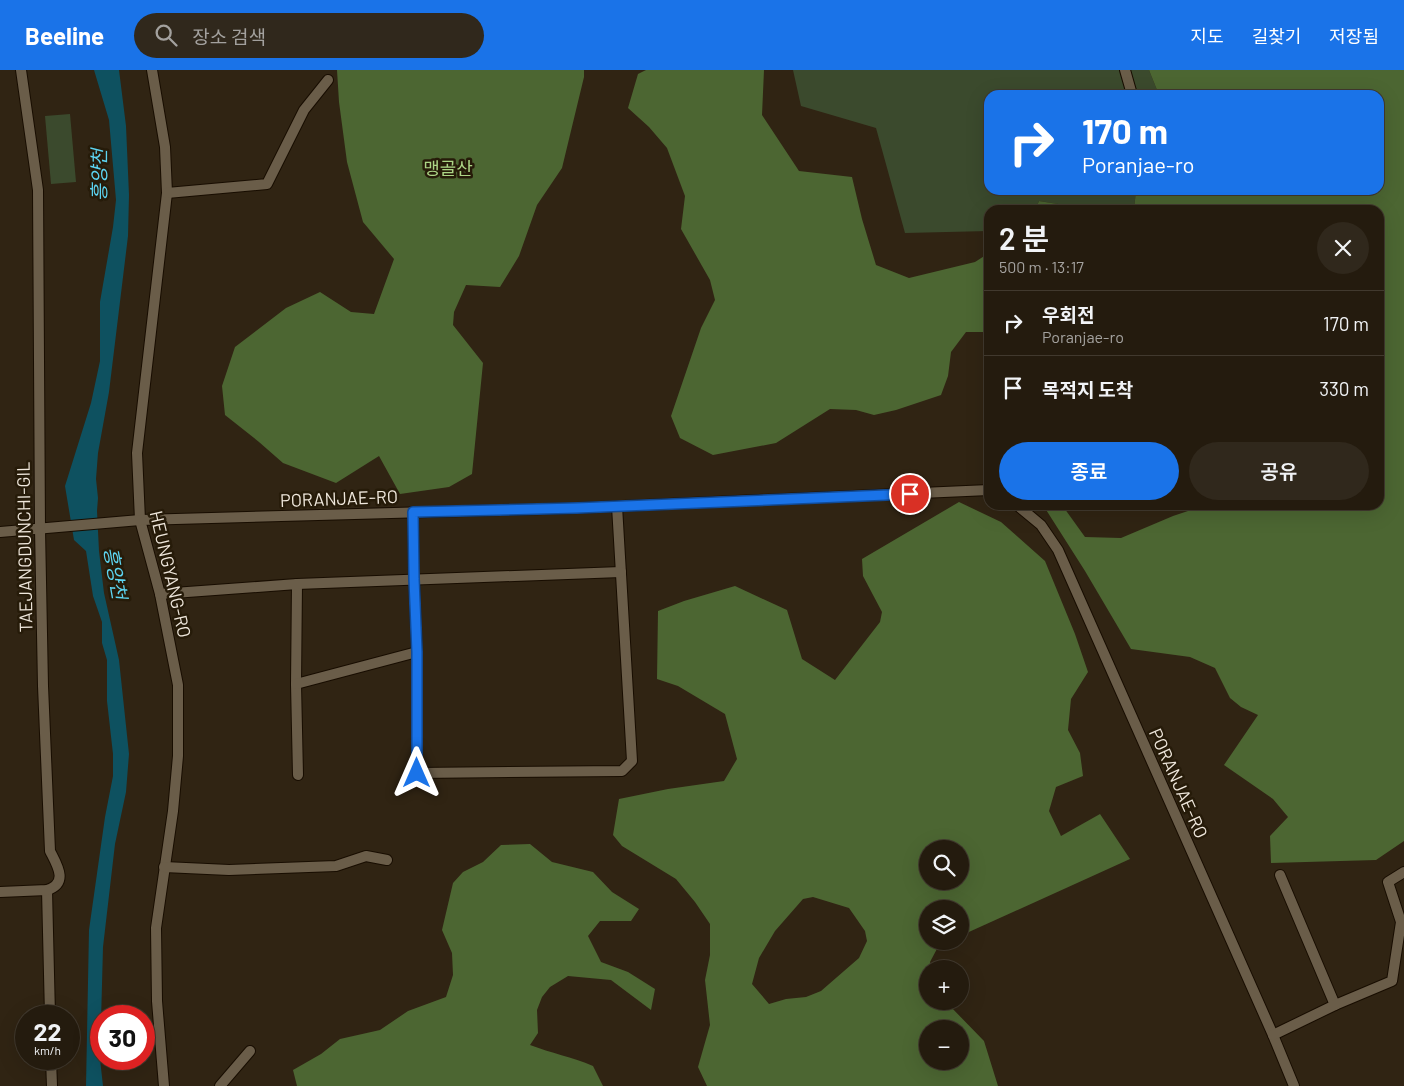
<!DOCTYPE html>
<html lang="ko">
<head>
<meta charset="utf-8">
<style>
	:root { --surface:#241b0e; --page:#30281c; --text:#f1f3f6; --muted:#a3a19e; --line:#41392e; --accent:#1a73e8 }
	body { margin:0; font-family:Barlow,"Noto Sans KR",sans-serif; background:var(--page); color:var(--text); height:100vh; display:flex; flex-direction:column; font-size:19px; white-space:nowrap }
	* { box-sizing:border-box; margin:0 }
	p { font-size:16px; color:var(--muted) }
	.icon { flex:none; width:28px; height:28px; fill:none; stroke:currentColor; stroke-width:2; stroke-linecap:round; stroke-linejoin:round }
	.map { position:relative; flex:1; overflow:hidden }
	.drawer { position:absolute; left:984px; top:135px; width:400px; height:305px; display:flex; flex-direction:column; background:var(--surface); border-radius:15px; box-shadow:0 5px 20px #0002,0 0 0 1px var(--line) }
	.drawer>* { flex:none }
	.guide { position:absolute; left:984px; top:20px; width:400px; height:105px; border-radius:15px; box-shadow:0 5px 20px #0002,0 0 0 1px var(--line); background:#1a73e8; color:#fff; overflow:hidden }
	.tools { position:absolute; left:919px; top:770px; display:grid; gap:10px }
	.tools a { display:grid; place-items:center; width:50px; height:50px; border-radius:50%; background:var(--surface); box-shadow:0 5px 20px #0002,0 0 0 1px var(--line); font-size:25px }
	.speed { position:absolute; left:15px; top:935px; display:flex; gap:10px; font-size:25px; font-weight:700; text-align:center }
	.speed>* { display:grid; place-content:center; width:65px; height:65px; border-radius:50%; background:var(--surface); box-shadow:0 5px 20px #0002,0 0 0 1px var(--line); line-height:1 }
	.speed small { font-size:12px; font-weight:400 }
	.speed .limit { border:8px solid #d22; background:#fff; color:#111 }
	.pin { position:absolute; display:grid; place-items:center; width:42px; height:42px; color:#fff; margin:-21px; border:2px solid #fff; border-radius:50%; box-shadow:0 1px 5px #0007 }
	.me { position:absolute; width:55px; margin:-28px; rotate:0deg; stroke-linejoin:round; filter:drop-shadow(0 0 4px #0008) }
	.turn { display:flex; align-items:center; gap:18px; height:105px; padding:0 15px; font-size:22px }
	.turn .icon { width:65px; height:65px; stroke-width:2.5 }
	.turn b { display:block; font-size:35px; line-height:42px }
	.round { display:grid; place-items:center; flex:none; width:52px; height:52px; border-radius:26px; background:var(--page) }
	.head { display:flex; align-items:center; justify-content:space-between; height:85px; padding:0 15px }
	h1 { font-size:30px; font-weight:600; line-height:38px }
	.cta { display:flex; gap:10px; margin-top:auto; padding:10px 15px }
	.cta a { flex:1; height:58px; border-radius:30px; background:var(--accent); color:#fff; font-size:20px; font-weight:600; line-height:58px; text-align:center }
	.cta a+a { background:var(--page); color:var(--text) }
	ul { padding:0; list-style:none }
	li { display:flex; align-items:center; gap:15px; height:65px; padding:0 15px; border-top:1px solid var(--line) }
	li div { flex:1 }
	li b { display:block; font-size:19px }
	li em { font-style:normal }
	header { display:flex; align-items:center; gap:30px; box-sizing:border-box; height:70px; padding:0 25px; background:var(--accent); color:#fff }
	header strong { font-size:24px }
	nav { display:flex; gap:28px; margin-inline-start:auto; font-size:18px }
	.search { width:350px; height:45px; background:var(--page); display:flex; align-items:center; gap:12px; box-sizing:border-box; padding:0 18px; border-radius:28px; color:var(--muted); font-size:19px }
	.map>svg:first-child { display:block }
</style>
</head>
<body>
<header>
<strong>Beeline</strong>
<div class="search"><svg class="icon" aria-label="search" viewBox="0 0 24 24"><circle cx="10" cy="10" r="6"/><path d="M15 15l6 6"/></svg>장소 검색</div>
<nav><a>지도</a><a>길찾기</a><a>저장됨</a></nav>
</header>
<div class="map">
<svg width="1404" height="1016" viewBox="0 0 1404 1016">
	<rect width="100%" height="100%" fill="#302413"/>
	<g fill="#3b4a2d">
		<polygon points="793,0 1149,0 1159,25 989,25 989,120 1136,120 1134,140 1095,140 1039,131 1035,140 989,140 989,161 905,163 876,58 801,36"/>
		<polygon points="70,44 76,112 51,114 45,46"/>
	</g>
	<g fill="#4c6632" fill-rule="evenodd">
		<polygon points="337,0 584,0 584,7 562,98 537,135 519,186 500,217 466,215 454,242 453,255 483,293 472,404 449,417 400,424 379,386 336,413 283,393 259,372 225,345 222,316 235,277 286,238 320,222 351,242 374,244 394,189 363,152 347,92 339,32"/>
		<polygon points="646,0 764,0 762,45 799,101 852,107 862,149 876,195 909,208 975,192 989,183 989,262 966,262 951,282 948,306 941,325 896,340 874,345 856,340 830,339 776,373 713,385 680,368 671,346 701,258 715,230 710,210 681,159 685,126 667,78 649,57 628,38 638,4"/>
		<polygon points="1149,0 1404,0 1404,771 1376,790 1271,793 1270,766 1288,747 1273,729 1224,695 1258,645 1241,637 1230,628 1215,598 1190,587 1131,579 1085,501 1043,435 1062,435 1085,467 1121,468 1173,446 1206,435 1379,435 1379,140 1134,140 1136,120 1379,120 1379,25 1159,25"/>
		<polygon points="1039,131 1095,140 1035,140"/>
		<path d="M959,432L1001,452L1045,491L1075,564L1088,602L1071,629L1068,660L1080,683L1083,706L1056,717L1049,741L1061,766L1100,744L1130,789L960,866V839H928V871H948L939,875L930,892L933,899H928V931H947L949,935L984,971L998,1016H707L698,997L710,955L705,910L710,885V854L695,832L676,809L622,776L613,765L619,729L668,719L724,711L737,689L725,644L678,616L657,609L658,541L684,531L735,516L787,540L802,589L835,610L880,552L882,542L863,506L862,489ZM928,779H960V811H928ZM813,827L849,838L865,861L867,871L859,888L821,921L806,927L786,929L769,934L752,914L759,888L775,861L803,829ZM928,959H960V991H928Z"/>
		<path d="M530,774L552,792L593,802L612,822L639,839L631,851H600L588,866L601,892L628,902L655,919L651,940L611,910L568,906L550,917L542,927L537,940L538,963L530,975C551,983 572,987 593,996L603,1016H297L293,1000L321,984L340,969L380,960L408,941L446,927L453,905L452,883L442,860L453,813L463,802L483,792L501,775Z"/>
	</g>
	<polygon fill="#0e5160" points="94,0 119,0 126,56 129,125 128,166 109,322 98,383 96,409 98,428 97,441 99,481 104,523 119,590 129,684 126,722 115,774 103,877 100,989 103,1016 86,1016 89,860 105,747 113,706 113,684 107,631 107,590 102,573 102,552 93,526 86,481 74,470 65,416 91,333 100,291 100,232 113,157 116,130 109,50"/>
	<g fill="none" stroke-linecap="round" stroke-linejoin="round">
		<g stroke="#180d00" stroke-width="12">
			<g id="minor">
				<polyline points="152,0 165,77 167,123 137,383 140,450 160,524 178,615 178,686 173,741 156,858 157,931 164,1016"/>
				<polyline points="1125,0 1131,21"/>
				<polyline points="167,123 267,114 304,40 328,10"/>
				<polyline points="1017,435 1041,455 1058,480 1273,965 1294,1016"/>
				<polyline points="413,442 414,509 417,582 417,703 622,701 632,691 617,436"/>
				<polyline points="0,462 140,450 577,438 989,420"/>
				<polyline points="297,514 296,614 298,705"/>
				<polyline points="160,524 297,514 621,502"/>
				<polyline points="296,614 417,582"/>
				<polyline points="164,797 229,800 336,796 366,786 387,790"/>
				<polyline points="1280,805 1335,935"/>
				<polyline points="47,820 50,946"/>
				<path d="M0,822L47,820C69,813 57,795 50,781L43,616L40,459L38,120L21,0"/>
				<polyline points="1273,965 1335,935 1392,911 1401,852 1388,812 1404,802"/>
				<polyline points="51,989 52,1016"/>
				<polyline points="220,1016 250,981"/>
			</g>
		</g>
		<use href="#minor" stroke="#6a5d49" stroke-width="10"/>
	</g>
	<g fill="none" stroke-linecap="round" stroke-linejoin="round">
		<g stroke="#114b97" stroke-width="12">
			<polyline id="route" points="417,703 417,582 414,509 413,442 577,438 910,424"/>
		</g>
		<use href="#route" stroke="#1a73e8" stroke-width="9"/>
	</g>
	<g text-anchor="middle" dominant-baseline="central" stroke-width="5" stroke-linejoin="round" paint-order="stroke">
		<g font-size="18" fill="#acd586" stroke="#261b09">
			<text x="448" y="98">맹골산</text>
		</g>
		<g font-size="18" fill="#f0e8dd" stroke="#261b09">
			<text transform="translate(339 428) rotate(-2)">PORANJAE-RO</text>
			<text transform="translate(24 477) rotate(-91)">TAEJANGDUNCHI-GIL</text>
			<text transform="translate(171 504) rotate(77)">HEUNGYANG-RO</text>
			<text transform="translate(1179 713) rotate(66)">PORANJAE-RO</text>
		</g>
		<g font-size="19" font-style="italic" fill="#5dd4f1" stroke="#261b09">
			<text transform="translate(98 105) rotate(-90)">흥양천</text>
			<text transform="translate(116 503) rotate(80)">흥양천</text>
		</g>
	</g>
</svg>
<div class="tools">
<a><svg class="icon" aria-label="search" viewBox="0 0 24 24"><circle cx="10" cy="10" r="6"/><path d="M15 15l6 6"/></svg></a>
<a><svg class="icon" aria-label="layers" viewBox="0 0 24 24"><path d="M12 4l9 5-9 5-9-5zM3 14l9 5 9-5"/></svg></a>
<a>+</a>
<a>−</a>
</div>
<div class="speed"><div>22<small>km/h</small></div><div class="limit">30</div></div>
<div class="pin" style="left:910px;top:424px;background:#d93025"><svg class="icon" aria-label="arrive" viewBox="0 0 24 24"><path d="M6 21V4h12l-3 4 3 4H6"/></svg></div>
<svg class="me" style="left:417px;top:703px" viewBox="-20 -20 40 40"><path d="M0-17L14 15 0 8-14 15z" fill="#1a73e8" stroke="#fff" stroke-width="4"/></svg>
<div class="guide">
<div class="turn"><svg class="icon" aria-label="right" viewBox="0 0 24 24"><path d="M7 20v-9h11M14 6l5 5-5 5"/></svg><div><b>170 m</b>Poranjae-ro</div></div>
</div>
<section class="drawer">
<div class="head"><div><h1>2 분</h1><p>500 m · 13:17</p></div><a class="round"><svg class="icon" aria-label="close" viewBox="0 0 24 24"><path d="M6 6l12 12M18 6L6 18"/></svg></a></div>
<ul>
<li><svg class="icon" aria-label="right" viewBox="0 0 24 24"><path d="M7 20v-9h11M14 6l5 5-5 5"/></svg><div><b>우회전</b><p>Poranjae-ro</p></div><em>170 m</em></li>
<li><svg class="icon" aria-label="arrive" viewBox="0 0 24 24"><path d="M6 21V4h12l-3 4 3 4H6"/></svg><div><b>목적지 도착</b></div><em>330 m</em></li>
</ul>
<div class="cta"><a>종료</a><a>공유</a></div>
</section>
</div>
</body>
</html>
